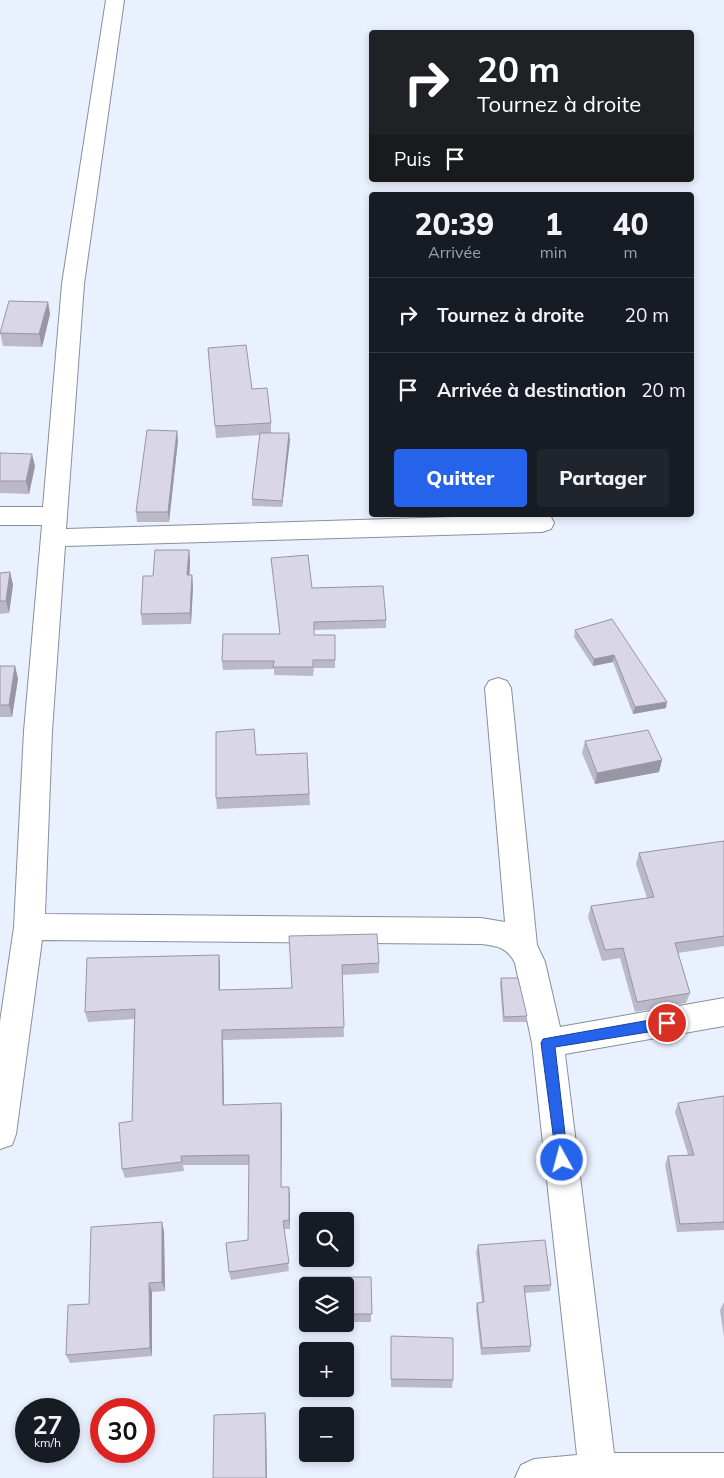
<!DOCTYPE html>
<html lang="fr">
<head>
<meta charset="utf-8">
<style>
	:root { --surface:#171b24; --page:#20242c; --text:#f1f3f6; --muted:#9ea1a6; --line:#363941; --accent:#2563eb }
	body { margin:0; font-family:Mulish,sans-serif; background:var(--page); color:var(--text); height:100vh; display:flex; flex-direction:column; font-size:19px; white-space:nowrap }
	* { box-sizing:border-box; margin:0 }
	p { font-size:16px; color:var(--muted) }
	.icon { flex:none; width:28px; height:28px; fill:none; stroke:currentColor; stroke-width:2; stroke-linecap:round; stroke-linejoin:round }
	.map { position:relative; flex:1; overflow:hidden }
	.sheet { position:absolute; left:369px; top:192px; width:325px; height:325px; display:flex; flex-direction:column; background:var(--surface); border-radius:5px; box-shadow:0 2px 8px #0003 }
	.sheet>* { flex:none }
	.hud { position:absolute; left:369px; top:30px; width:325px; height:152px; border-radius:5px; box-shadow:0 2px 8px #0003; background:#202124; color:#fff; overflow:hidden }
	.tools { position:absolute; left:299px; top:1212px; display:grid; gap:10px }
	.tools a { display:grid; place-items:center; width:55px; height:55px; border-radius:5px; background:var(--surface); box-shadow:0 2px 8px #0003; font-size:25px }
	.speed { position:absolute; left:15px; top:1398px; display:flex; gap:10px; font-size:25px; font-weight:700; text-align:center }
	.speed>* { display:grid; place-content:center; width:65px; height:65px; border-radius:50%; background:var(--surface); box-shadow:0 2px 8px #0003; line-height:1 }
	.speed small { font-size:12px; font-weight:400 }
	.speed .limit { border:8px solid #d22; background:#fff; color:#111 }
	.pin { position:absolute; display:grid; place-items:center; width:42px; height:42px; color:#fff; margin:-21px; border:2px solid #fff; border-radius:50%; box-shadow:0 1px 5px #0007 }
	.me { position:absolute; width:55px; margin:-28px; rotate:353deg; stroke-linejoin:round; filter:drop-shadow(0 0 4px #0008) }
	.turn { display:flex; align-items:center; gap:18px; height:105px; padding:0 25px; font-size:22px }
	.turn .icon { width:65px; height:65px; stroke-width:2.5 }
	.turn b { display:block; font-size:35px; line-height:42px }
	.then { display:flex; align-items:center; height:48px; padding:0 25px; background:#0003; gap:10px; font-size:19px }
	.eta { display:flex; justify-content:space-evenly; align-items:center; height:85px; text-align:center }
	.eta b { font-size:30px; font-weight:800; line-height:35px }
	.primary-button { display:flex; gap:10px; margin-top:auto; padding:10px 25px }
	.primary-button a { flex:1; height:58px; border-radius:5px; background:var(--accent); color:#fff; font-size:20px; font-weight:800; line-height:58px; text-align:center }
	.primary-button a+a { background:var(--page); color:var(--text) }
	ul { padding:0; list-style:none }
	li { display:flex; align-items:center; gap:15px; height:75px; padding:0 25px; border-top:1px solid var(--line) }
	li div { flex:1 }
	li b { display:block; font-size:19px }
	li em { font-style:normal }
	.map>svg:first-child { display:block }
</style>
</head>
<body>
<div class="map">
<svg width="724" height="1478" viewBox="0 0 724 1478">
	<rect width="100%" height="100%" fill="#eaf1fe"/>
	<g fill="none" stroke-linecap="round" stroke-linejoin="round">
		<g stroke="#878f9d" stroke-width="2">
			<path id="minor" d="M106,0H124L84,284L66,529L520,515L551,517L554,523L551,529L542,532L65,546L52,731L45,914L481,918L505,922L485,688L489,681L498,678L507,681L511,688L537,945L545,962L560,1027L724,998V1026L565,1054L614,1453H724V1478H515L521,1465L534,1459L577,1455L532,1043L515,963C507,947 497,946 481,944L42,940L16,1134L12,1145L0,1149V1022L14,927L24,731L42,525H0V507H43L62,284Z"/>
		</g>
		<use href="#minor" fill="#fff" fill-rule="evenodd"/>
	</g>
	<g fill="#bbb8c7">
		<polygon points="48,302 50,314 42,347 3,346 0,332"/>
		<polygon points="208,348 252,389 271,423 271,433 290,440 282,507 252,506 252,499 260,435 216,438"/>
		<polygon points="178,440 169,522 137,522 136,512"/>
		<polygon points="0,453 35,466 29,494 0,493"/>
		<polygon points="189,550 190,561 189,575 193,586 191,624 142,625 141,614 153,576"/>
		<polygon points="271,558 312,588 386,620 386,628 314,630 314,635 335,635 335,668 314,668 313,676 274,675 274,669 223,670 222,661 280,634"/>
		<polygon points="10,572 13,585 9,613 0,614 0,573"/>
		<polygon points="612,619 666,708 633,714 613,662 593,666 574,637 575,630"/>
		<polygon points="0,666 15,666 18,679 12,717 0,717"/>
		<polygon points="585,741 662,760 659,772 595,784 582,753"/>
		<polygon points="307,753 310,805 217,809 216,798 256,755"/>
		<polygon points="724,841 724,946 678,953 690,993 686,1003 635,1012 620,958 602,961 588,917 591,906 647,898 636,864 639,853"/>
		<polygon points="289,936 379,963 379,973 342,975 344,1037 223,1040 224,1105 282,1113 281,1187 290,1195 290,1229 284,1229 289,1271 231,1280 229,1272 248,1240 249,1165 183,1165 184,1171 125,1178 122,1169 132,1121 134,1019 88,1022 85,1012 219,955 220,965 220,990 292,988"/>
		<polygon points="501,978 527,1016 526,1022 503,1022 500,984"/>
		<polygon points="724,1096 724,1230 677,1232 665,1165 668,1156 688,1155 675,1112 678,1103"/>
		<polygon points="162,1222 164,1232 165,1291 152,1292 152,1356 70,1363 66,1355 89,1304"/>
		<polygon points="478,1245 551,1285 550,1291 525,1293 531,1346 530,1352 481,1355 476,1309 477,1303 482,1302 476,1252"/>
		<polygon points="303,1277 371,1277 371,1322 345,1322 345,1286 308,1286 308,1322 303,1322 302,1314"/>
		<polygon points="724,1302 724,1337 720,1310"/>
		<polygon points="391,1345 453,1380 452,1388 391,1387"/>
	</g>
	<g fill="#9896a2">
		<polygon points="48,302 50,314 42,347 39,334"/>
		<polygon points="177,431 178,440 169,522 168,512"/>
		<polygon points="289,433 290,440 282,507 282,501"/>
		<polygon points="32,454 35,466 29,494 26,481"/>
		<polygon points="189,550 190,561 189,586 187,575"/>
		<polygon points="10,572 13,585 9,613 6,601"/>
		<polygon points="192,575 193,586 191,624 190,613"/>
		<polygon points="614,655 613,662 593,666 594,659"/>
		<polygon points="15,666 18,679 12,717 9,705"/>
		<polygon points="667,702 666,708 633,714 635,707"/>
		<polygon points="662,760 659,772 595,784 597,773"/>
		<polygon points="219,955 220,965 220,1000 219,990"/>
		<polygon points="222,1030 223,1040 224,1114 223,1105"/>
		<polygon points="281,1103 282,1113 281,1196"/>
		<polygon points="289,1187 290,1195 290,1229 289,1220"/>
		<polygon points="162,1222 164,1232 165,1291 162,1282"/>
		<polygon points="149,1283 152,1292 152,1356 150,1348"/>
		<polygon points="265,1413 266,1420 267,1478 266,1478"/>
	</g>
	<g fill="#d9d6e7" stroke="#9896a2">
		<polygon points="9,301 48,302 39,334 0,333"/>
		<polygon points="246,345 252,389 267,388 271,423 215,426 208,348"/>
		<polygon points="147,430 177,431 168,512 136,512"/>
		<polygon points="260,433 289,433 282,501 252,499"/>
		<polygon points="0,453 32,454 26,481 0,481"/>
		<polygon points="155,550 189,550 187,575 192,575 190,613 141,614 143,576 153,576"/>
		<polygon points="308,555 312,588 383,586 386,620 314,622 314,635 335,635 335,660 313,660 313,667 273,667 274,661 222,661 223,634 280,634 271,558"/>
		<polygon points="10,572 6,601 0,601 0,573"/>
		<polygon points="612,619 667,702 635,707 614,655 594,659 575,630"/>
		<polygon points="0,666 15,666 9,705 0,705"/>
		<polygon points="254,729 256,755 307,753 309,794 216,798 216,732"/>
		<polygon points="648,730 662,760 597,773 585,741"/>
		<polygon points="724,841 724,936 675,943 690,993 637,1002 623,948 605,950 591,906 654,897 639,853"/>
		<polygon points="377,934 379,963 342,965 344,1027 222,1030 223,1105 281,1103 281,1187 289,1187 289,1220 283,1221 289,1263 229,1272 226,1243 248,1240 249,1155 181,1156 182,1162 122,1169 119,1123 132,1121 135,1009 85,1012 87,958 219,955 219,990 292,988 289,936"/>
		<polygon points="501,978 518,978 527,1016 504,1017"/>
		<polygon points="724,1096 724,1222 680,1224 668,1156 694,1155 678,1103"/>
		<polygon points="162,1222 162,1282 149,1283 150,1348 66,1355 68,1305 89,1304 91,1227"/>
		<polygon points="545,1240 551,1285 524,1286 531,1346 482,1348 477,1303 484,1302 478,1245"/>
		<polygon points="303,1277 371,1277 372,1314 345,1314 345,1286 308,1286 308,1314 302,1314"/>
		<polygon points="391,1336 453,1338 453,1380 391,1379"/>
		<polygon points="265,1413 266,1478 213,1478 214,1415"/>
	</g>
	<polygon fill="#2563eb" stroke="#184099" points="667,1017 671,1019 673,1023 671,1027 667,1029 555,1047 568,1160 566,1164 562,1166 557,1164 541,1043 543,1039"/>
</svg>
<div class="tools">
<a><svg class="icon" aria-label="search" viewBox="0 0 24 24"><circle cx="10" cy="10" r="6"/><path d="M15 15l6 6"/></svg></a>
<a><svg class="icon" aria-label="layers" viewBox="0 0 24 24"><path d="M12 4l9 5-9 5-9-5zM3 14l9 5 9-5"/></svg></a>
<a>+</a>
<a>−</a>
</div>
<div class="speed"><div>27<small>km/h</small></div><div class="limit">30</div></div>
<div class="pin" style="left:667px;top:1023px;background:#d93025"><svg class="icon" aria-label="arrive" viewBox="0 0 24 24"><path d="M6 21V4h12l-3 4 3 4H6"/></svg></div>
<svg class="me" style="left:562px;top:1160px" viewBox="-20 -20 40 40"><circle r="17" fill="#2563eb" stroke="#fff" stroke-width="3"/><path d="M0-11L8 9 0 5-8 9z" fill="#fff"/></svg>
<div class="hud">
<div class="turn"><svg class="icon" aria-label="right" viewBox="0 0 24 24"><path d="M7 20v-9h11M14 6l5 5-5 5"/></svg><div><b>20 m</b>Tournez à droite</div></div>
<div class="then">Puis<svg class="icon" aria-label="arrive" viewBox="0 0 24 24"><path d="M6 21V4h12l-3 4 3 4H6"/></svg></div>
</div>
<section class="sheet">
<div class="eta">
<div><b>20:39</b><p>Arrivée</p></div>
<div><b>1</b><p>min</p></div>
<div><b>40</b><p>m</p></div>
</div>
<ul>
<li><svg class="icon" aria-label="right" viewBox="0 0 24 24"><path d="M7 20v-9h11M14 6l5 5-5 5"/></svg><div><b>Tournez à droite</b></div><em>20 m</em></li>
<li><svg class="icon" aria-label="arrive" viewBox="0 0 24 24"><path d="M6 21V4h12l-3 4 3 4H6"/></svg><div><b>Arrivée à destination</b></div><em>20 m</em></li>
</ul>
<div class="primary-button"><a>Quitter</a><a>Partager</a></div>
</section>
</div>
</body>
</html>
